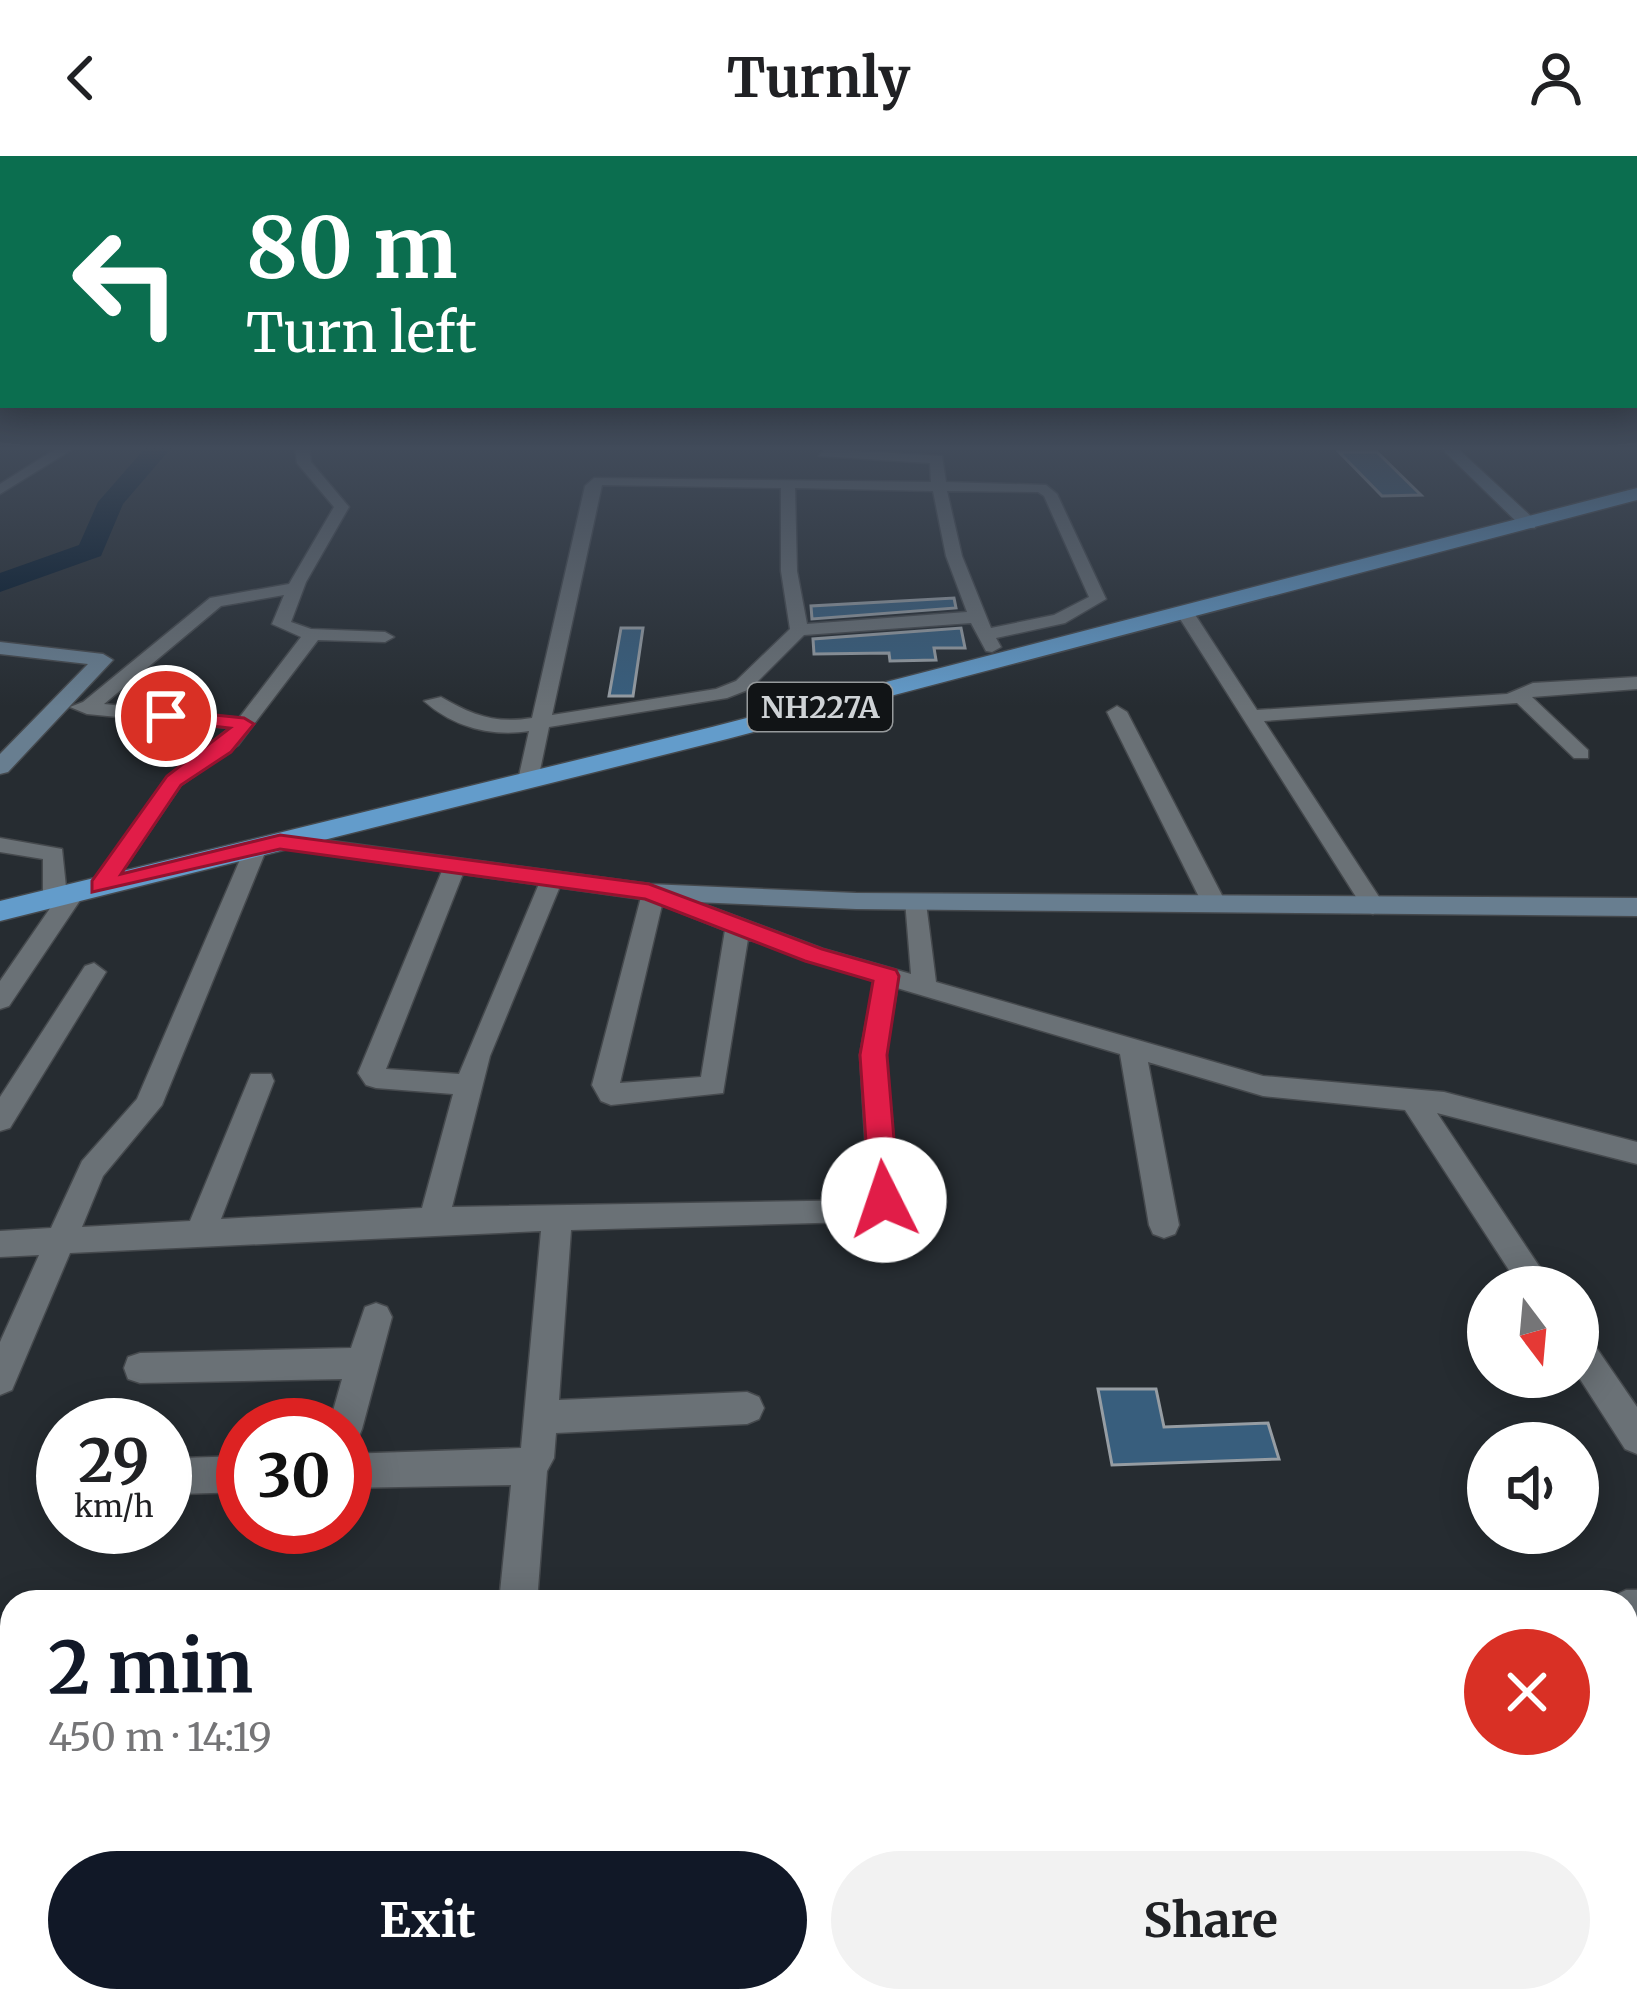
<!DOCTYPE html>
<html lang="en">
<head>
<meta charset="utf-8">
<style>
	:root { --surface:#fff; --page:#f2f2f2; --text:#202124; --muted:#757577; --accent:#111827 }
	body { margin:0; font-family:Merriweather,serif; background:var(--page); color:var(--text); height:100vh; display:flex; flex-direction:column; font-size:45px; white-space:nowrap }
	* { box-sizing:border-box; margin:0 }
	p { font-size:39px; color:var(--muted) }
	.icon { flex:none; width:66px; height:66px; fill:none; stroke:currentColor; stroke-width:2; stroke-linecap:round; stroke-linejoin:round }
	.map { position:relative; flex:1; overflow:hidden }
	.sheet { position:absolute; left:0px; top:1434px; width:1638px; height:423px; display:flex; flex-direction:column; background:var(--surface); border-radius:36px 36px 0 0; box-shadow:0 6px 30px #0003 }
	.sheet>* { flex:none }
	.guide { position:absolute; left:0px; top:0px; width:1638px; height:252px; box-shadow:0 6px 30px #0003; background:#0b6e4f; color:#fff; overflow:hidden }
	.needle { width:78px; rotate:164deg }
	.buttons { position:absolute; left:1467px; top:1110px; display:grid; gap:24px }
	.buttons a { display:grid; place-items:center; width:132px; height:132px; border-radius:50%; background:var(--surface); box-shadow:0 6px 30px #0003; font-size:60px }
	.speed { position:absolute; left:36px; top:1242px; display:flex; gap:24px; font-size:60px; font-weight:700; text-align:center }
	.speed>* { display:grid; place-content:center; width:156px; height:156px; border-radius:50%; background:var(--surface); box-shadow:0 6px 30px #0003; line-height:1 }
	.speed small { font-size:30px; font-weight:400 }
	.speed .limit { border:18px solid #d22; background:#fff; color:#111 }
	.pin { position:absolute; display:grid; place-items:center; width:102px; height:102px; color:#fff; margin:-51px; border:6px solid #fff; border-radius:50%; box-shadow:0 3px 12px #0007 }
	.me { position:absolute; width:132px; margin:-66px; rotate:356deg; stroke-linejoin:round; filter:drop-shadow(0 0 9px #0008) }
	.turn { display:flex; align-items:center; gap:42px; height:252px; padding:0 48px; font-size:54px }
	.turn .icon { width:156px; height:156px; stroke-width:2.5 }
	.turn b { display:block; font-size:84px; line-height:102px }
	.round { display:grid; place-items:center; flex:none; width:126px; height:126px; border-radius:63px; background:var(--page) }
	.overview { display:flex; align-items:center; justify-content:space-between; height:204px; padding:0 48px }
	h1 { font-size:72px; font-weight:700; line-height:90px; color:var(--accent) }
	.primary-button { display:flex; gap:24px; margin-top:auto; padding:24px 48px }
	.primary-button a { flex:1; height:138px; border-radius:72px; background:var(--accent); color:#fff; font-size:48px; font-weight:700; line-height:138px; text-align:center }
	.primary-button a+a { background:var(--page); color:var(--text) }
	header { display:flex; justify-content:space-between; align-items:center; height:156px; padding:0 48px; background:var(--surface); font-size:54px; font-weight:700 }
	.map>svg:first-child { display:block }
</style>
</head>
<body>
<header><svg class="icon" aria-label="back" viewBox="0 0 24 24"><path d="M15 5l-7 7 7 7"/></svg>Turnly<svg class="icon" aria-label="person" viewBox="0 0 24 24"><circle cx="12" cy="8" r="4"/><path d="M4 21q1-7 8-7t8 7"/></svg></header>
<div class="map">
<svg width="1637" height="1856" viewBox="0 0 1637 1856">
	<rect width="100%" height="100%" fill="#262c31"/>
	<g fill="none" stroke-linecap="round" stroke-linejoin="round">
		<polygon fill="#00162a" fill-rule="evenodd" points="146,291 172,291 123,348 101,400 0,436 0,417 79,389 98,346"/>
	</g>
	<g fill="#385e7d" stroke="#969da3" stroke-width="3">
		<polygon points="1339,296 1377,296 1421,339 1382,340"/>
		<polygon points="954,442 956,452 812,463 811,450"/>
		<polygon points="621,472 643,472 633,540 609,540"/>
		<polygon points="961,472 965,492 934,492 936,504 890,505 889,497 814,498 813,483"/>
		<polygon points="1098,1233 1156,1233 1164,1271 1268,1267 1279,1303 1112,1309"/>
	</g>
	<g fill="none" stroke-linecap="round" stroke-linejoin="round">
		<g stroke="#45494d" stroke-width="3">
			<g id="street">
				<polygon points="59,291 76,291 0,338 0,328"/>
				<path d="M295,291H309L311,306L349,351L306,426L291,466L311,473L385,476L394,481L385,486L318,484L238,589L181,629L109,735H93V725L167,621L230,572L87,558L70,551L83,546L210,442L289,428L334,351L297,307ZM284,439L272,468L301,481L239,562L104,548L221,450Z"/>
				<path d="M824,293L942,300L946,326L1046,329L1057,338L1106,443L1065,467L996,482L1001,491L992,496L986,495L971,467L804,479L750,533L727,542L549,571L538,624L528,630L518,624L529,575C491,581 453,571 424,545L441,541C472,559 495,568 532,562L585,330L594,322L931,326L930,307L819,300ZM602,329L781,332V415L790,473L736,525L716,533L552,559ZM795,332L933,335L946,400L967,456L807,468L797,415ZM947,335L1038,336L1044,340L1089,441L1054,459L991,472L962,400Z"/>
				<polygon points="1180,454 1192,454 1257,554 1507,538 1533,527 1637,521 1637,533 1532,541 1588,594 1588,602 1574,602 1517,547 1264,565 1385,750 1373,758 1365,755 1177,458"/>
				<polygon points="1117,550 1127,556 1226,747 1222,752 1206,752 1202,747 1107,556"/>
				<polygon points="0,682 62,693 66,731 81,732 85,737 9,850 0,853 0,825 53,748 43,741 43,703 0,696"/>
				<path d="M256,685L267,692L162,949L103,1020L82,1071L190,1065L248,925L251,918H271L274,925L221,1063L422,1052L453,938L376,932L366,929L358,917L444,710L455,703L466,710L386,913L459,918L541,723L552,716L563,723L490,900L452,1051L869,1044L860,899L874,825L748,783L723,937L611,949L601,945L592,929L641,741L638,736L649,728L823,793L911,818L905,744L909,739H925L936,826L1263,920L1444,936L1637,986V1008L1437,957L1553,1131H1520L1405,954L1263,940L1148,906L1179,1069L1175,1078L1164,1082L1153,1078L1149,1069L1120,898L897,832L886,899L899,1044L887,1065L571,1074L559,1244L747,1236L759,1241L764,1252L759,1263L747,1268L556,1277L554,1302L547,1315L537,1446H499L511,1329L345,1332V1298L521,1292L541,1075L70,1097L12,1234L0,1239V1186L39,1099L0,1101V1075L51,1072L82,1005L137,943L245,692ZM662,749L725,774L701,921L620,927Z"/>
				<polygon points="94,807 106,816 10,972 0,975 0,941 85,810"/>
				<polygon points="376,1147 387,1151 392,1161 362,1273 357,1285 345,1290 345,1269 329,1269 342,1223 140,1227 128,1223 124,1212 128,1201 140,1197 351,1192 365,1151"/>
				<polygon points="1578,1177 1589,1181 1637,1251 1637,1298 1625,1293 1578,1220"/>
				<polygon points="243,1300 243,1336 181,1338 169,1332 165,1324 169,1308 181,1302"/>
				<polygon points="1626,1434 1637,1434 1637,1472 1626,1472 1626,1446 1610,1446 1613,1440"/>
				<polygon points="1626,1736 1637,1740 1637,1803 1626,1799"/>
			</g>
		</g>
		<g stroke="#45494d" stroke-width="3">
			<g id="secondary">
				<polygon points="1440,291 1456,291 1535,364 1535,372 1523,372"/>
				<polygon points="0,486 103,498 113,504 8,616 0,618 0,598 88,508 0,498"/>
				<polygon points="280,678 649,728 856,737 1637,742 1637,760 856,753 649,744 271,691 271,681"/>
			</g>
		</g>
		<g stroke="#45494d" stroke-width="3">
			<polygon id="highway" points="1637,332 1637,344 727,583 0,765 0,745 712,571"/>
		</g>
		<use href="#street" fill="#6a7176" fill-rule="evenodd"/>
		<use href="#secondary" fill="#687e90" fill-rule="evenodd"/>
		<use href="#highway" fill="#639ccb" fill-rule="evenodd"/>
	</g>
	<linearGradient id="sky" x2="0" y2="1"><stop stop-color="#15181b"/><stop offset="0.53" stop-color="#414b5a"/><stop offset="1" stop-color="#414b5a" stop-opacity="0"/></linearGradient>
	<rect width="1637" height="551" fill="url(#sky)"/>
	<polygon fill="#e11d48" stroke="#92132f" stroke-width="3" points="166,554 244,562 254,568 231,596 181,629 121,718 280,679 649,728 822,793 896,814 899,820 887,899 899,1044 895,1052 874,1052 870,1044 860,899 873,825 805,805 645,743 280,693 92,736 92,725 167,620 230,572 159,564 156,560"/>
	<g text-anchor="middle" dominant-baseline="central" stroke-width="10" stroke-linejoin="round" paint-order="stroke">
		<rect fill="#111416" stroke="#969a9c" stroke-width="3" x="748" y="527" width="144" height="48" rx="9"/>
		<g font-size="30" font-weight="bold" fill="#cfd3d6">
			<text x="820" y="551">NH227A</text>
		</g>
	</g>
</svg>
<div class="buttons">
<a><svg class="needle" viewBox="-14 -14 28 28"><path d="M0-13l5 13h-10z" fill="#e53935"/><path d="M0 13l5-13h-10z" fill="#757577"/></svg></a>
<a><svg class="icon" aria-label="sound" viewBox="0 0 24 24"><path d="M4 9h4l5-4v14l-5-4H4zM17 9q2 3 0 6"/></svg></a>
</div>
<div class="speed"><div>29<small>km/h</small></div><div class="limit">30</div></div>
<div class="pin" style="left:166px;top:560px;background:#d93025"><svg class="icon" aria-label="arrive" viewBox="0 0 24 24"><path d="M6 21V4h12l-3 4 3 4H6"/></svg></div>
<svg class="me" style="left:884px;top:1044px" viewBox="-20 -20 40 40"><circle r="19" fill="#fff"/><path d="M0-13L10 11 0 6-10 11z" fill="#e11d48"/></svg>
<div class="guide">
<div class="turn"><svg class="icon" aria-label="left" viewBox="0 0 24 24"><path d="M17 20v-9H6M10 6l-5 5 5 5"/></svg><div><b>80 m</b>Turn left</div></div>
</div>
<section class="sheet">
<div class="overview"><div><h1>2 min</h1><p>450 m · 14:19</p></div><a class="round" style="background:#d93025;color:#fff"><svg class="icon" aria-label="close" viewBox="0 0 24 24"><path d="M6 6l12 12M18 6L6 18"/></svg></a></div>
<div class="primary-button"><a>Exit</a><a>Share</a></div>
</section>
</div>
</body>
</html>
